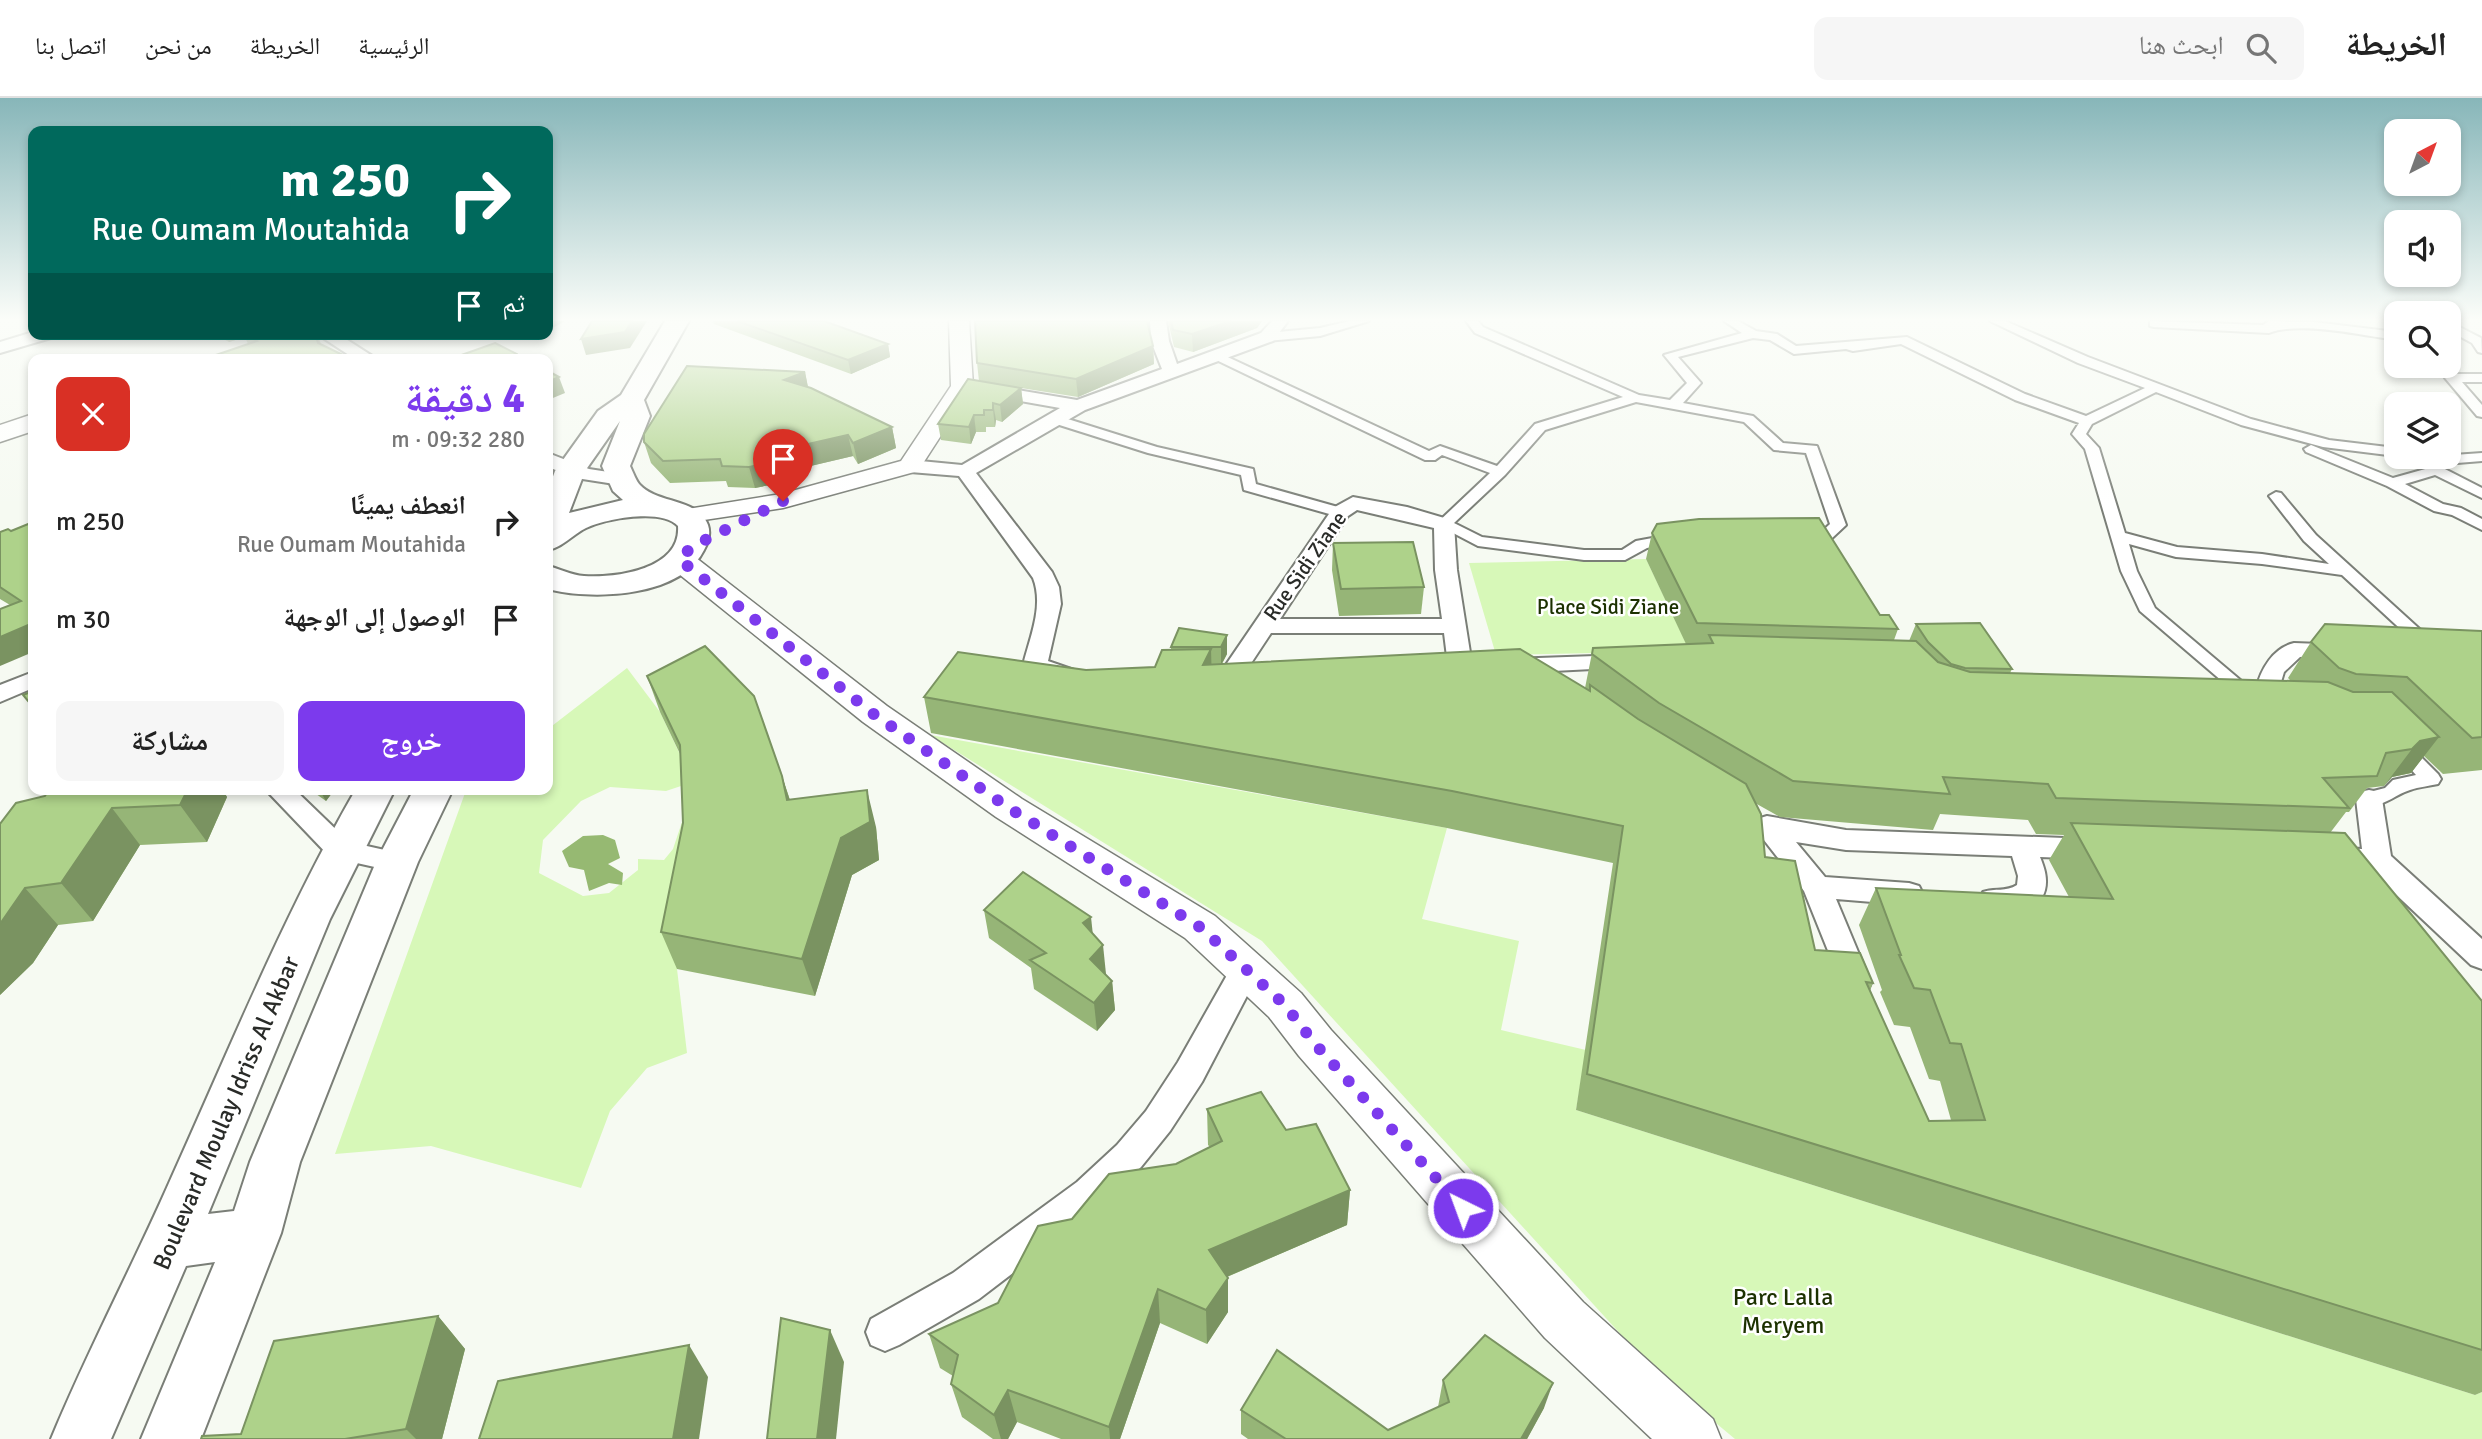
<!DOCTYPE html>
<html lang="ar">
<head>
<meta charset="utf-8">
<style>
	:root { --surface:#fff; --page:#f6f6f6; --text:#222; --muted:#767676; --line:#e0e0e0; --accent:#7c3aed }
	body { margin:0; font-family:Signika,"Noto Naskh Arabic",sans-serif; background:var(--page); color:var(--text); direction:rtl; height:100vh; display:flex; flex-direction:column; font-size:26px; white-space:nowrap }
	* { box-sizing:border-box; margin:0 }
	p { font-size:23px; color:var(--muted) }
	.icon { flex:none; width:38px; height:38px; fill:none; stroke:currentColor; stroke-width:2; stroke-linecap:round; stroke-linejoin:round }
	.map { position:relative; flex:1; overflow:hidden; direction:ltr }
	.sheet { position:absolute; left:28px; top:256px; width:525px; height:441px; display:flex; flex-direction:column; background:var(--surface); border-radius:14px; box-shadow:0 4px 10px #0003; direction:rtl }
	.sheet>* { flex:none }
	.banner { position:absolute; left:28px; top:28px; width:525px; height:214px; border-radius:14px; box-shadow:0 4px 10px #0003; direction:rtl; background:#00695c; color:#fff; overflow:hidden }
	.needle { width:46px; rotate:41deg }
	.buttons { position:absolute; left:2384px; top:21px; display:grid; gap:14px }
	.buttons a { display:grid; place-items:center; width:77px; height:77px; border-radius:14px; background:var(--surface); box-shadow:0 4px 10px #0003; font-size:35px }
	.pin { position:absolute; display:grid; place-items:center; width:60px; height:60px; color:#fff; margin:-72px -30px; border-radius:50% 50% 50% 0; rotate:-45deg; box-shadow:0 0 7px #0007 }
	.pin .icon { rotate:45deg }
	.me { position:absolute; width:77px; margin:-38px; rotate:318deg; stroke-linejoin:round; filter:drop-shadow(0 0 5px #0008) }
	.turn { display:flex; align-items:center; gap:24px; height:147px; padding:0 28px; font-size:32px }
	.turn .icon { width:91px; height:91px; stroke-width:2.5 }
	.turn b { display:block; font-size:49px; line-height:60px }
	.then { display:flex; align-items:center; height:66px; padding:0 28px; background:#0003; gap:14px; font-size:26px }
	.round { display:grid; place-items:center; flex:none; width:74px; height:74px; border-radius:14px; background:var(--page) }
	.head { display:flex; align-items:center; justify-content:space-between; height:119px; padding:0 28px }
	h1 { font-size:42px; font-weight:700; line-height:52px; color:var(--accent) }
	.button { display:flex; gap:14px; margin-top:auto; padding:14px 28px }
	.button a { flex:1; height:80px; border-radius:14px; background:var(--accent); color:#fff; font-size:28px; font-weight:700; line-height:80px; text-align:center }
	.button a+a { background:var(--page); color:var(--text) }
	ul { padding:0; list-style:none }
	li { display:flex; align-items:center; gap:21px; height:98px; padding:0 28px }
	li div { flex:1 }
	li b { display:block; font-size:26px }
	li em { font-style:normal }
	header { display:flex; align-items:center; gap:42px; box-sizing:border-box; height:98px; padding:0 35px; background:var(--surface); border-bottom:2px solid var(--line) }
	header strong { font-size:33px }
	nav { display:flex; gap:38px; margin-inline-start:auto; font-size:24px }
	.search { width:490px; height:63px; background:var(--page); display:flex; align-items:center; gap:18px; box-sizing:border-box; padding:0 24px; border-radius:14px; color:var(--muted); font-size:26px }
	.map>svg:first-child { display:block }
</style>
</head>
<body>
<header>
<strong>الخريطة</strong>
<div class="search"><svg class="icon" aria-label="search" viewBox="0 0 24 24"><circle cx="10" cy="10" r="6"/><path d="M15 15l6 6"/></svg>ابحث هنا</div>
<nav><a>الرئيسية</a><a>الخريطة</a><a>من نحن</a><a>اتصل بنا</a></nav>
</header>
<div class="map">
<svg width="2482" height="1341" viewBox="0 0 2482 1341">
	<rect width="100%" height="100%" fill="#f6faf2"/>
	<g fill="#d7f8b8">
		<polygon points="1646,461 1690,553 1496,557 1469,465"/>
		<polygon points="627,570 660,614 693,684 666,693 610,689 581,703 543,742 539,775 583,798 609,795 638,772 638,761 664,762 673,751 687,709 697,763 677,871 687,955 647,970 610,1013 581,1090 431,1048 335,1056 465,695 471,691 548,691 548,631"/>
		<polygon points="930,637 1447,730 1422,821 1519,843 1501,932 1586,952 1576,1012 2475,1297 2482,1294 2482,1341 1735,1341 1656,1275 1262,843"/>
	</g>
	<polygon fill="#96b972" points="603,737 615,742 620,760 608,766 623,775 622,787 609,785 589,793 584,772 569,769 562,753 583,738"/>
	<g fill="none" stroke-linecap="round" stroke-linejoin="round">
		<g stroke="#7a7e77" stroke-width="4">
			<g id="pedestrian">
				<polygon points="1350,223 1369,223 1320,238 1267,243 1261,239 1267,235 1320,230"/>
				<polygon points="1466,223 1478,223 1483,229 1639,297 1670,302 1687,285 1664,257 1742,235 1724,223 1738,223 1756,233 1777,236 1796,248 1907,239 2025,296 2086,318 2145,290 2078,265 1990,223 2005,223 2088,259 2251,321 2329,342 2396,350 2396,358 2323,349 2241,327 2156,294 2092,326 2086,336 2099,350 2125,435 2177,449 2262,456 2329,466 2304,443 2269,398 2276,394 2281,395 2316,437 2436,546 2433,550 2421,550 2342,477 2262,466 2176,459 2129,446 2137,473 2155,510 2258,597 2249,603 2243,601 2140,513 2121,473 2085,351 2072,336 2079,325 2015,302 1901,246 1853,253 1846,251 1794,256 1770,242 1753,240 1678,259 1701,285 1683,305 1753,318 1783,345 1817,348 1846,427 1831,441 1825,443 1817,438 1830,426 1806,355 1774,352 1744,324 1636,304 1545,332 1505,377 1454,425 1482,439 1584,452 1622,452 1636,443 1674,436 1682,441 1680,444 1647,450 1625,462 1584,462 1478,448 1436,426 1490,375 1442,357 1435,362 1425,362 1208,258 1209,255 1219,255 1429,353 1440,348 1497,368 1535,326 1623,299 1475,235"/>
				<path d="M2150,223L2263,227L2269,223L2314,224L2396,234V242C2361,237 2299,223 2269,235L2154,229L2150,228Z"/>
				<polygon points="2448,223 2481,240 2482,255 2478,254 2472,245 2448,232"/>
				<polygon points="2452,276 2482,276 2482,284 2462,284 2482,307 2482,319 2477,318 2445,280"/>
				<polygon points="1055,317 1157,349 1253,371 1256,386 1345,411 1348,414 1340,419 1244,392 1241,377 1148,355 1050,324 1050,318"/>
				<polygon points="2311,347 2393,380 2436,368 2441,369 2482,390 2482,400 2435,377 2405,386 2443,406 2461,410 2482,421 2482,432 2452,417 2434,413 2387,388 2306,354 2304,351"/>
				<polygon points="2482,355 2482,363 2445,366 2427,362 2425,359"/>
				<path d="M2401,644L2408,646L2438,676L2441,681L2438,686C2429,688 2419,689 2410,692C2395,696 2382,712 2362,706L2359,701L2362,696L2385,690L2393,682L2416,677L2392,650L2394,646Z"/>
			</g>
		</g>
		<g stroke="#7a7e77" stroke-width="4">
			<g id="minor">
				<path d="M1150,223H1166L1169,243L1177,266L1261,235L1272,223H1288L1273,243L1085,312L976,375L1052,474L1059,489L1061,506L1048,563L1074,572L1077,577L1074,582L1065,584L1027,572L1023,567C1030,539 1044,508 1033,480L959,378L910,374L903,372L900,368L903,364L910,362L962,367L1060,310L981,296L978,292L981,288L987,287L1077,302L1162,271L1151,243Z"/>
				<polygon points="33,234 53,236 51,240 0,255 0,244"/>
				<polygon points="317,236 338,236 377,261 355,261"/>
				<polygon points="548,355 589,371 628,377 631,381 628,385 621,387 576,380 548,369"/>
				<path d="M1353,399L1407,409L1451,422L1454,426L1457,472L1472,567L1468,572L1460,574L1452,572L1448,567L1444,535H1271L1240,582L1231,584L1222,582L1219,577L1333,410ZM1357,412L1434,430L1435,472L1442,521H1280L1348,418Z"/>
				<path d="M2294,545L2348,547L2352,552L2348,557L2300,559L2284,574L2276,601L2245,609L2236,607L2233,601L2236,595L2256,591C2261,571 2273,550 2294,545Z"/>
				<polygon points="1624,557 1632,559 1636,564 1632,569 1512,575 1504,573 1500,568 1504,563 1512,561"/>
				<polygon points="33,574 33,590 0,604 0,587"/>
				<polygon points="265,691 294,691 349,744 407,757 411,764 407,771 397,774 330,759"/>
				<polygon points="2369,692 2379,694 2382,701 2391,758 2482,841 2482,871 2471,867 2370,772 2319,766 2315,759 2319,752 2329,749 2362,751 2356,701 2359,694"/>
				<path d="M1767,718L1846,732L2091,741L2101,744L2105,751L2101,758L2091,761L2040,759C2044,769 2048,780 2045,792C2039,817 2002,816 1983,810L1978,802L1983,794C1995,790 2006,794 2017,787L2018,778L2012,758L1846,752L1796,744L1825,779L1909,785L1919,788L1923,796L1919,804L1909,807L1836,801L1871,885L1867,894L1856,897L1845,894L1841,885L1804,793L1753,728L1757,721Z"/>
				<polygon points="1246,859 1257,863 1261,871 1202,984 1170,1033 1141,1069 1103,1106 979,1201 899,1247 885,1253 871,1247 866,1234 871,1221 953,1175 1077,1084 1117,1047 1146,1013 1178,964 1235,863"/>
			</g>
		</g>
		<g stroke="#7a7e77" stroke-width="3">
			<polygon id="tertiary" points="949,223 969,223 973,288 918,373 783,410 684,425 675,423 672,418 675,413 781,396 901,363 951,288"/>
		</g>
		<g stroke="#7a7e77" stroke-width="3">
			<g id="secondary">
				<polygon points="33,316 33,333 0,344 0,327"/>
				<polygon points="680,453 691,456 887,608 1022,701 1215,818 1301,895 1331,932 1583,1204 1713,1321 1721,1341 1652,1341 1545,1240 1299,958 1269,919 1185,840 996,719 863,624 669,468 665,462 669,456"/>
			</g>
		</g>
		<g stroke="#7a7e77" stroke-width="4">
			<g id="primary">
				<path d="M665,223H689L644,302L650,318L630,368C633,374 636,383 640,387C658,406 698,400 708,427C711,436 708,445 704,452C681,499 595,502 552,492L548,490V468C560,471 571,477 584,478C617,480 681,471 678,428C661,410 606,421 586,430C572,437 563,449 548,452V392L555,373L598,313L621,297ZM620,323L602,368L613,393L623,402L569,415L585,373Z"/>
				<path d="M356,691H395L330,821L208,1116L234,1113L250,1064L376,764L414,691H453L418,764L300,1064L281,1135L201,1341H141L215,1164L186,1168L111,1341H51C87,1254 131,1171 169,1085C229,952 283,818 356,691Z"/>
			</g>
		</g>
		<use href="#pedestrian" fill="#fff" fill-rule="evenodd"/>
		<use href="#minor" fill="#fff" fill-rule="evenodd"/>
		<use href="#tertiary" fill="#fff" fill-rule="evenodd"/>
		<use href="#secondary" fill="#fff" fill-rule="evenodd"/>
		<use href="#primary" fill="#fff" fill-rule="evenodd"/>
	</g>
	<g fill="#96b577" fill-rule="evenodd">
		<polygon points="713,223 824,223 888,246 890,259 851,276 714,226"/>
		<polygon points="1147,223 1153,248 1154,266 1078,299 1021,290 1023,306 1002,324 996,322 995,329 986,329 986,334 976,334 971,346 941,342 938,326 979,283 977,265"/>
		<polygon points="1168,223 1262,223 1257,230 1193,254 1174,249"/>
		<polygon points="214,236 317,236 321,246 248,246 245,239 229,244"/>
		<polygon points="805,274 808,290 892,329 896,350 858,366 853,358 802,370 805,380 755,390 728,389 726,383 670,385 651,365 644,344"/>
		<polygon points="11,433 33,554 10,507 0,501 0,434"/>
		<path d="M1652,435L1880,517L1898,531L1894,542L1909,543L1916,526L2012,571L2010,575L2291,583L2288,580L2311,544L2482,533V672L2443,676L2424,658L2411,675L2392,679L2384,688L2367,690L2349,714H2346L2330,735L2482,903V1294L2475,1297L1576,1012L1613,765L1447,730L931,635L924,599L1086,572L1155,569L1171,552V549L1227,537V556L1222,566L1585,590L1593,550L1686,546L1646,461ZM1755,705L1780,719L1933,732L1940,716L2028,722L2036,736L2064,737L2049,762L2069,799L1876,790L1859,827L1882,892L1880,894L1894,927L1910,929L1929,981L1940,983L1951,1022L1929,1023L1870,892L1873,885L1815,852L1765,759Z"/>
		<polygon points="1333,445 1424,489 1421,516 1339,518 1332,472"/>
		<polygon points="647,578 782,678 790,702 876,729 879,762 852,777 815,898 677,871 661,834 683,725 680,656 660,614"/>
		<polygon points="49,691 222,691 227,699 207,744 140,747 93,823 58,827 33,865 0,897 45,698"/>
		<polygon points="309,691 335,691 326,703"/>
		<polygon points="984,812 1092,836 1105,877 1112,883 1115,912 1097,933 1034,891 1031,870 989,840"/>
		<polygon points="1207,1011 1286,1032 1350,1092 1347,1127 1227,1179 1228,1214 1207,1246 1160,1225 1120,1341 1061,1341 1017,1324 1008,1341 993,1341 962,1319 951,1286 953,1278 940,1270 929,1236 998,1205 1072,1121 1176,1066 1210,1049 1208,1047"/>
		<polygon points="438,1218 465,1251 442,1341 201,1341 241,1336"/>
		<polygon points="1443,1282 1544,1310 1527,1341 1248,1341 1241,1336 1241,1312 1388,1332 1438,1309"/>
	</g>
	<g fill="#7a9361">
		<polygon points="548,223 565,223 548,233"/>
		<polygon points="632,223 647,223 630,250 586,257 581,241"/>
		<polygon points="1231,223 1262,223 1257,230 1193,254 1192,236"/>
		<polygon points="225,236 243,236 245,239 229,244"/>
		<polygon points="888,246 890,259 851,276 848,262"/>
		<polygon points="1153,248 1154,266 1078,299 1076,281"/>
		<polygon points="343,257 345,261 336,261"/>
		<polygon points="805,274 809,294 784,282"/>
		<polygon points="559,279 565,295 548,302 548,284"/>
		<polygon points="1021,290 1023,306 1002,324 1000,307"/>
		<polygon points="993,305 996,322 995,329 993,312"/>
		<polygon points="974,317 976,334 971,346 969,329"/>
		<polygon points="892,329 896,350 858,366 853,345"/>
		<polygon points="848,337 853,358 802,370 805,380 755,390 749,369 795,349"/>
		<polygon points="33,525 33,554 0,568 0,539"/>
		<polygon points="1227,537 1227,556 1221,567 1221,549"/>
		<polygon points="1211,551 1212,587 1203,567"/>
		<polygon points="2439,639 2411,675 2392,679 2384,688 2412,651 2420,643"/>
		<polygon points="782,678 794,715 787,702"/>
		<polygon points="188,691 222,691 227,699 207,744 180,707"/>
		<polygon points="319,691 335,691 326,703"/>
		<polygon points="867,692 876,729 879,762 852,777 815,898 802,861 841,740"/>
		<polygon points="112,710 140,747 93,823 61,785"/>
		<polygon points="25,790 58,827 33,865 0,897 0,826"/>
		<polygon points="1091,819 1094,847 1083,825"/>
		<polygon points="1103,847 1106,876 1093,889 1090,861"/>
		<polygon points="1112,883 1115,912 1097,933 1094,905"/>
		<polygon points="1350,1092 1347,1127 1210,1186 1209,1152"/>
		<polygon points="1228,1180 1228,1214 1207,1246 1206,1212"/>
		<polygon points="1158,1191 1160,1225 1120,1341 1110,1341 1109,1329"/>
		<polygon points="438,1218 465,1251 442,1341 416,1341 406,1331"/>
		<polygon points="830,1232 844,1264 836,1341 817,1341"/>
		<polygon points="689,1247 708,1279 699,1341 673,1341"/>
		<polygon points="1553,1285 1544,1310 1527,1341 1521,1341"/>
		<polygon points="1008,1292 1017,1324 1008,1341 1001,1341 994,1317"/>
	</g>
	<g fill="#aed28a" stroke="#7a9361" stroke-width="2">
		<polygon points="592,223 632,223 625,234 581,241"/>
		<polygon points="737,223 824,223 888,246 848,262"/>
		<polygon points="975,223 1147,223 1153,248 1076,281 977,265"/>
		<polygon points="1171,223 1231,223 1192,236 1173,232"/>
		<polygon points="244,236 315,236 318,245 343,257 337,261 204,261 257,243"/>
		<polygon points="495,245 517,256 517,261 455,261 453,260"/>
		<polygon points="687,268 805,274 784,282 811,290 892,329 853,345 848,337 795,349 799,359 749,369 722,368 720,361 663,363 644,344 644,336"/>
		<polygon points="548,273 559,279 548,284"/>
		<polygon points="968,281 1021,290 1000,307 993,305 993,312 984,312 984,317 974,317 969,329 938,326"/>
		<polygon points="1819,420 1880,517 1889,517 1898,531 1697,525 1652,435 1657,426 1699,421"/>
		<polygon points="33,424 33,525 0,539 0,511 21,503 0,489 0,434 8,431 11,433"/>
		<polygon points="1413,444 1424,489 1341,491 1333,445"/>
		<polygon points="1980,525 2012,571 1965,570 1951,566 1928,544 1916,526"/>
		<polygon points="2325,526 2482,533 2482,639 2472,640 2407,579 2356,576 2339,570 2311,544"/>
		<polygon points="1179,530 1227,537 1221,549 1171,549"/>
		<polygon points="1709,537 1916,543 1938,564 1970,574 2328,584 2353,594 2392,594 2439,639 2420,643 2412,651 2386,655 2377,678 2323,680 2349,710 2056,700 2048,686 1943,679 1950,696 1793,683 1659,605 1592,556 1593,550 1713,545"/>
		<polygon points="705,548 754,598 782,678 787,702 867,692 870,724 841,740 802,861 661,834 683,725 680,647 647,578"/>
		<polygon points="1211,551 1203,567 1520,551 1590,593 1590,587 1638,621 1746,686 1761,716 1765,759 1795,763 1815,852 1860,855 1873,885 1866,884 1929,1023 1985,1022 1961,946 1950,945 1930,892 1914,890 1899,857 1901,857 1876,790 2113,801 2071,725 2345,735 2482,903 2482,1252 1587,976 1623,728 1452,693 924,599 958,554 1086,572 1155,569 1162,552"/>
		<polygon points="33,593 33,609 23,597"/>
		<polygon points="49,691 188,691 180,707 112,710 61,785 25,790 0,826 0,726 16,705 45,698"/>
		<polygon points="1023,774 1091,819 1083,825 1103,847 1090,861 1112,883 1094,905 1030,862 1046,855 984,812"/>
		<polygon points="1261,994 1286,1032 1316,1026 1350,1092 1209,1152 1228,1180 1206,1212 1158,1191 1109,1329 1008,1292 994,1317 951,1286 958,1257 929,1236 998,1205 1038,1128 1072,1121 1109,1076 1176,1066 1222,1043 1207,1011"/>
		<polygon points="438,1218 406,1331 345,1341 201,1341 202,1338 241,1336 274,1243"/>
		<polygon points="781,1220 830,1232 817,1341 767,1341"/>
		<polygon points="1485,1237 1553,1285 1521,1341 1286,1341 1241,1312 1277,1252 1388,1332 1449,1304 1443,1282"/>
		<polygon points="689,1247 673,1341 479,1341 498,1283"/>
	</g>
	<linearGradient id="sky" x2="0" y2="1"><stop stop-color="#87b6b9"/><stop offset="0.54" stop-color="#fbfdf9"/><stop offset="1" stop-color="#fbfdf9" stop-opacity="0"/></linearGradient>
	<rect width="2482" height="410" fill="url(#sky)"/>
	<g fill="none" stroke-linecap="round" stroke-linejoin="round">
		<polyline stroke="#7c3aed" stroke-width="12" stroke-dasharray="0 21.6" points="783,403 691,449 680,462 875,617 1009,710 1200,829 1285,907 1315,946 1463,1110"/>
	</g>
	<g text-anchor="middle" dominant-baseline="central" stroke-width="5" stroke-linejoin="round" paint-order="stroke">
		<g font-size="21" fill="#292b28" stroke="#fff">
			<text transform="translate(1305 468) rotate(-55)">Rue Sidi Ziane</text>
		</g>
		<g font-size="21" fill="#1c3100" stroke="#fff">
			<text x="1608" y="509">Place Sidi Ziane</text>
		</g>
		<g font-size="24" fill="#292b28" stroke="#fff">
			<text transform="translate(226 1015) rotate(-67)">Boulevard Moulay Idriss Al Akbar</text>
		</g>
		<g font-size="24" fill="#1c3100" stroke="#fff">
			<text x="1783" y="1199">Parc Lalla<tspan x="1783" dy="28">Meryem</tspan></text>
		</g>
	</g>
</svg>
<div class="buttons">
<a><svg class="needle" viewBox="-14 -14 28 28"><path d="M0-13l5 13h-10z" fill="#e53935"/><path d="M0 13l5-13h-10z" fill="#767676"/></svg></a>
<a><svg class="icon" aria-label="sound" viewBox="0 0 24 24"><path d="M4 9h4l5-4v14l-5-4H4zM17 9q2 3 0 6"/></svg></a>
<a><svg class="icon" aria-label="search" viewBox="0 0 24 24"><circle cx="10" cy="10" r="6"/><path d="M15 15l6 6"/></svg></a>
<a><svg class="icon" aria-label="layers" viewBox="0 0 24 24"><path d="M12 4l9 5-9 5-9-5zM3 14l9 5 9-5"/></svg></a>
</div>
<div class="pin" style="left:783px;top:403px;background:#d93025"><svg class="icon" aria-label="arrive" viewBox="0 0 24 24"><path d="M6 21V4h12l-3 4 3 4H6"/></svg></div>
<svg class="me" style="left:1463px;top:1110px" viewBox="-20 -20 40 40"><circle r="17" fill="#7c3aed" stroke="#fff" stroke-width="3"/><path d="M0-11L8 9 0 5-8 9z" fill="#fff"/></svg>
<div class="banner">
<div class="turn"><svg class="icon" aria-label="right" viewBox="0 0 24 24"><path d="M7 20v-9h11M14 6l5 5-5 5"/></svg><div><b>250 m</b>Rue Oumam Moutahida</div></div>
<div class="then">ثم<svg class="icon" aria-label="arrive" viewBox="0 0 24 24"><path d="M6 21V4h12l-3 4 3 4H6"/></svg></div>
</div>
<section class="sheet">
<div class="head"><div><h1>4 دقيقة</h1><p>280 m · 09:32</p></div><a class="round" style="background:#d93025;color:#fff"><svg class="icon" aria-label="close" viewBox="0 0 24 24"><path d="M6 6l12 12M18 6L6 18"/></svg></a></div>
<ul>
<li><svg class="icon" aria-label="right" viewBox="0 0 24 24"><path d="M7 20v-9h11M14 6l5 5-5 5"/></svg><div><b>انعطف يمينًا</b><p>Rue Oumam Moutahida</p></div><em>250 m</em></li>
<li><svg class="icon" aria-label="arrive" viewBox="0 0 24 24"><path d="M6 21V4h12l-3 4 3 4H6"/></svg><div><b>الوصول إلى الوجهة</b></div><em>30 m</em></li>
</ul>
<div class="button"><a>خروج</a><a>مشاركة</a></div>
</section>
</div>
</body>
</html>
